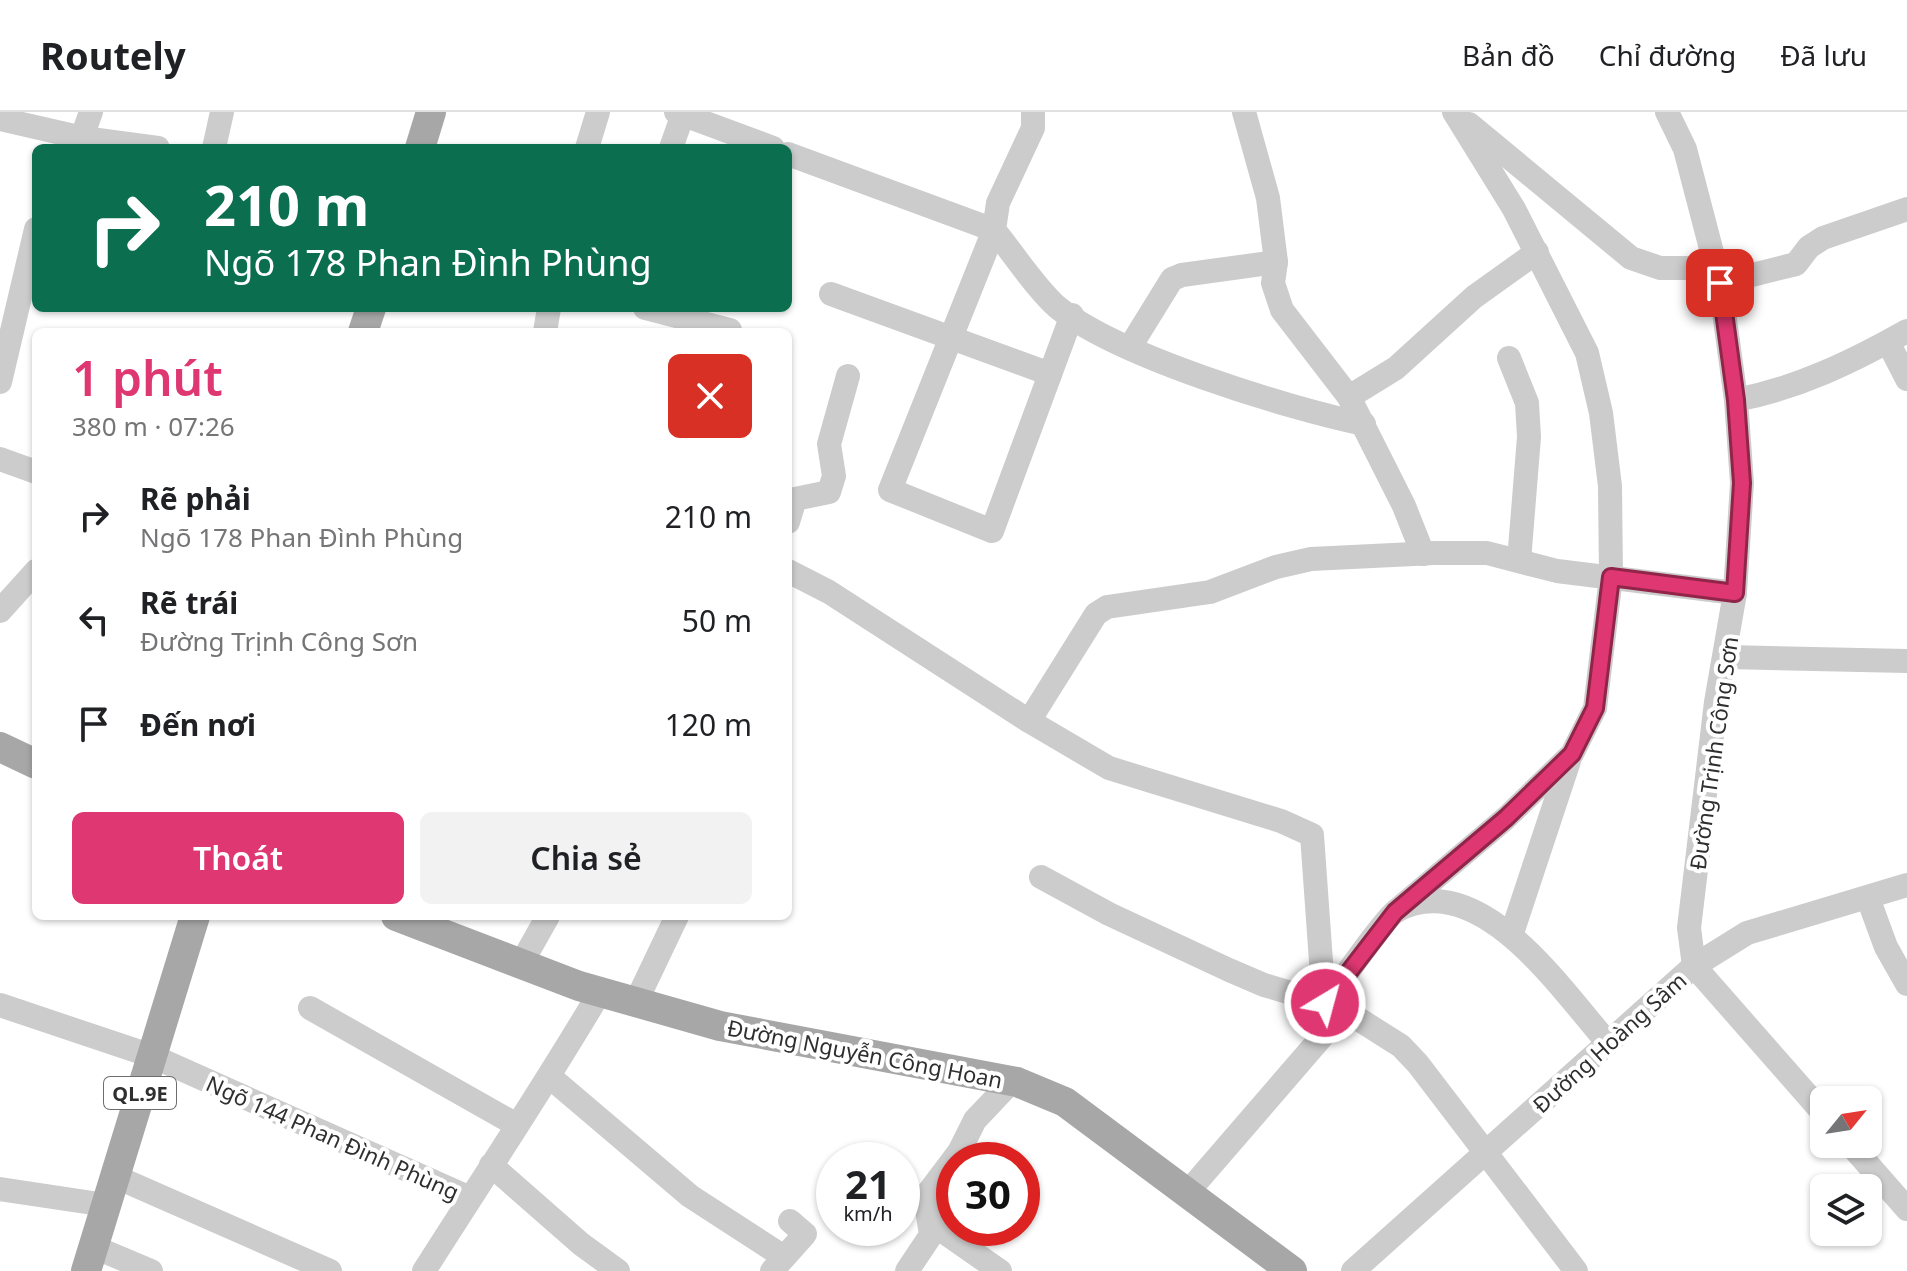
<!DOCTYPE html>
<html lang="vi">
<head>
<meta charset="utf-8">
<style>
	:root { --surface:#fff; --page:#f2f2f2; --text:#202124; --muted:#757577; --line:#e0e0e0; --accent:#df3771 }
	body { margin:0; font-family:"Noto Sans",sans-serif; background:var(--page); color:var(--text); height:100vh; display:flex; flex-direction:column; font-size:30px; white-space:nowrap }
	* { box-sizing:border-box; margin:0 }
	p { font-size:26px; color:var(--muted) }
	.icon { flex:none; width:44px; height:44px; fill:none; stroke:currentColor; stroke-width:2; stroke-linecap:round; stroke-linejoin:round }
	.map { position:relative; flex:1; overflow:hidden }
	.details { position:absolute; left:32px; top:216px; width:760px; height:592px; display:flex; flex-direction:column; background:var(--surface); border-radius:12px; box-shadow:0 2px 6px #0004 }
	.details>* { flex:none }
	.top-card { position:absolute; left:32px; top:32px; width:760px; height:168px; border-radius:12px; box-shadow:0 2px 6px #0004; background:#0b6e4f; color:#fff; overflow:hidden }
	.needle { width:52px; rotate:60deg }
	.fabs { position:absolute; left:1810px; top:974px; display:grid; gap:16px }
	.fabs a { display:grid; place-items:center; width:72px; height:72px; border-radius:12px; background:var(--surface); box-shadow:0 2px 6px #0004; font-size:40px }
	.speed { position:absolute; left:816px; top:1030px; display:flex; gap:16px; font-size:40px; font-weight:700; text-align:center }
	.speed>* { display:grid; place-content:center; width:104px; height:104px; border-radius:50%; background:var(--surface); box-shadow:0 2px 6px #0004; line-height:1 }
	.speed small { font-size:20px; font-weight:400 }
	.speed .limit { border:12px solid #d22; background:#fff; color:#111 }
	.pin { position:absolute; display:grid; place-items:center; width:68px; height:68px; color:#fff; margin:-34px; border-radius:16px; box-shadow:0 4px 12px #0006 }
	.me { position:absolute; width:88px; margin:-44px; rotate:37deg; stroke-linejoin:round; filter:drop-shadow(0 0 6px #0008) }
	.turn { display:flex; align-items:center; gap:28px; height:168px; padding:0 40px; font-size:36px }
	.turn .icon { width:104px; height:104px; stroke-width:2.5 }
	.turn b { display:block; font-size:56px; line-height:68px }
	.round { display:grid; place-items:center; flex:none; width:84px; height:84px; border-radius:12px; background:var(--page) }
	.head { display:flex; align-items:center; justify-content:space-between; height:136px; padding:0 40px }
	h1 { font-size:48px; font-weight:600; line-height:60px; color:var(--accent) }
	.cta { display:flex; gap:16px; margin-top:auto; padding:16px 40px }
	.cta a { flex:1; height:92px; border-radius:12px; background:var(--accent); color:#fff; font-size:32px; font-weight:600; line-height:92px; text-align:center }
	.cta a+a { background:var(--page); color:var(--text) }
	ul { padding:0; list-style:none }
	li { display:flex; align-items:center; gap:24px; height:104px; padding:0 40px }
	li div { flex:1 }
	li b { display:block; font-size:30px }
	li em { font-style:normal }
	header { display:flex; align-items:center; gap:48px; box-sizing:border-box; height:112px; padding:0 40px; background:var(--surface); border-bottom:2px solid var(--line) }
	header strong { font-size:38px }
	nav { display:flex; gap:44px; margin-inline-start:auto; font-size:28px }
	.map>svg:first-child { display:block }
</style>
</head>
<body>
<header>
<strong>Routely</strong>
<nav><a>Bản đồ</a><a>Chỉ đường</a><a>Đã lưu</a></nav>
</header>
<div class="map">
<svg width="1907" height="1159" viewBox="0 0 1907 1159">
	<rect width="100%" height="100%" fill="#fff"/>
	<g fill="none" stroke-linecap="round" stroke-linejoin="round">
		<g stroke="#ccc" stroke-width="24">
			<polyline points="676,0 773,36"/>
			<path d="M1033,0V16L998,91L994,118C1014,142 1033,173 1056,194C1114,243 1287,296 1364,312"/>
			<polyline points="1244,0 1268,86 1276,150 1273,171 1282,198 1349,285 1404,394 1423,442"/>
			<polyline points="1667,0 1685,37 1720,171 1736,288 1742,371 1735,481 1716,590 1689,816 1694,854 1824,1002"/>
			<polyline points="0,7 83,26 158,36"/>
			<polyline points="1469,12 1631,146 1660,156 1716,156"/>
			<polyline points="78,36 91,0"/>
			<polyline points="214,36 222,0"/>
			<polyline points="587,36 598,0"/>
			<polyline points="671,36 683,2"/>
			<polyline points="788,42 994,118 890,378 992,419 1072,203"/>
			<polyline points="1720,171 1796,152 1809,135 1823,126 1907,97"/>
			<polyline points="831,182 1050,262"/>
			<polyline points="645,196 730,218"/>
			<polyline points="545,220 549,196"/>
			<polyline points="1888,230 1907,267"/>
			<polyline points="1130,235 1172,167 1182,163 1276,150"/>
			<polyline points="1509,246 1527,291 1529,325 1519,449"/>
			<polyline points="0,270 36,117"/>
			<polyline points="1349,285 1396,256 1474,185 1537,140"/>
			<path d="M1736,288C1798,276 1852,250 1907,219"/>
			<polyline points="0,347 36,360"/>
			<polyline points="788,410 795,387 829,380 834,364 829,332 848,264"/>
			<polyline points="788,459 829,480 1029,609 1096,502 1107,495 1210,480 1276,455 1311,447 1434,441 1487,441 1557,459 1735,481"/>
			<polyline points="0,499 36,459"/>
			<polyline points="1727,545 1907,549"/>
			<polyline points="1029,609 1109,656 1281,709 1312,723 1326,920 1187,1081"/>
			<polyline points="1041,765 1109,802 1229,858 1264,873 1325,891 1360,908 1401,934 1418,952 1576,1159"/>
			<polyline points="1868,786 1886,835 1907,872"/>
			<polyline points="1395,800 1506,706 1572,642 1595,596 1611,465 1610,374 1601,301 1587,241 1514,97 1454,0"/>
			<polyline points="1512,821 1569,649"/>
			<polyline points="521,852 548,804"/>
			<polyline points="636,890 677,804"/>
			<path d="M1325,891C1337,876 1385,806 1396,799C1479,753 1562,879 1608,931"/>
			<polyline points="0,893 152,944 470,1086"/>
			<polyline points="310,896 515,1012"/>
			<polyline points="550,965 690,1084 784,1145"/>
			<polyline points="1850,1032 1907,1097"/>
			<polyline points="491,1053 581,1132 618,1159"/>
			<polyline points="114,1064 330,1159"/>
			<polyline points="0,1077 106,1093"/>
			<polyline points="931,1111 1000,1159"/>
			<polyline points="94,1135 151,1159"/>
			<path d="M424,1159C483,1066 544,975 600,880"/>
			<polyline points="772,1159 805,1122 790,1109"/>
			<polyline points="907,1159 931,1123 925,1085 959,1040 975,1008 1012,969"/>
			<polyline points="1353,1159 1694,854 1747,821 1907,773"/>
		</g>
		<g stroke="#a7a7a7" stroke-width="30">
			<polyline points="420,36 431,0"/>
			<polyline points="363,220 371,196"/>
			<polyline points="0,635 36,652"/>
			<polyline points="396,804 579,874 720,914 1017,970 1065,990 1292,1159"/>
			<polyline points="86,1159 195,804"/>
		</g>
	</g>
	<g fill="none" stroke-linecap="round" stroke-linejoin="round">
		<g stroke="#912449" stroke-width="20">
			<polyline id="route" points="1325,891 1395,800 1506,706 1572,642 1595,596 1611,465 1735,481 1742,371 1736,288 1720,171"/>
		</g>
		<use href="#route" stroke="#df3771" stroke-width="14"/>
	</g>
	<g text-anchor="middle" dominant-baseline="central" stroke-width="8" stroke-linejoin="round" paint-order="stroke">
		<rect fill="#fff" stroke="#6d6d6d" stroke-width="2" x="104" y="965" width="72" height="32" rx="6"/>
		<g font-size="20" font-weight="bold" fill="#2f2f2f">
			<text x="140" y="981">QL.9E</text>
		</g>
		<g font-size="22" fill="#2f2f2f" stroke="#fff">
			<text transform="translate(1713 641) rotate(-82)">Đường Trịnh Công Sơn</text>
			<text transform="translate(1609 930) rotate(-42)">Đường Hoàng Sâm</text>
			<text transform="translate(865 941) rotate(11)">Đường Nguyễn Công Hoan</text>
			<text transform="translate(333 1025) rotate(24)">Ngõ 144 Phan Đình Phùng</text>
		</g>
	</g>
</svg>
<div class="fabs">
<a><svg class="needle" viewBox="-14 -14 28 28"><path d="M0-13l5 13h-10z" fill="#e53935"/><path d="M0 13l5-13h-10z" fill="#757577"/></svg></a>
<a><svg class="icon" aria-label="layers" viewBox="0 0 24 24"><path d="M12 4l9 5-9 5-9-5zM3 14l9 5 9-5"/></svg></a>
</div>
<div class="speed"><div>21<small>km/h</small></div><div class="limit">30</div></div>
<div class="pin" style="left:1720px;top:171px;background:#d93025"><svg class="icon" aria-label="arrive" viewBox="0 0 24 24"><path d="M6 21V4h12l-3 4 3 4H6"/></svg></div>
<svg class="me" style="left:1325px;top:891px" viewBox="-20 -20 40 40"><circle r="17" fill="#df3771" stroke="#fff" stroke-width="3"/><path d="M0-11L8 9 0 5-8 9z" fill="#fff"/></svg>
<div class="top-card">
<div class="turn"><svg class="icon" aria-label="right" viewBox="0 0 24 24"><path d="M7 20v-9h11M14 6l5 5-5 5"/></svg><div><b>210 m</b>Ngõ 178 Phan Đình Phùng</div></div>
</div>
<section class="details">
<div class="head"><div><h1>1 phút</h1><p>380 m · 07:26</p></div><a class="round" style="background:#d93025;color:#fff"><svg class="icon" aria-label="close" viewBox="0 0 24 24"><path d="M6 6l12 12M18 6L6 18"/></svg></a></div>
<ul>
<li><svg class="icon" aria-label="right" viewBox="0 0 24 24"><path d="M7 20v-9h11M14 6l5 5-5 5"/></svg><div><b>Rẽ phải</b><p>Ngõ 178 Phan Đình Phùng</p></div><em>210 m</em></li>
<li><svg class="icon" aria-label="left" viewBox="0 0 24 24"><path d="M17 20v-9H6M10 6l-5 5 5 5"/></svg><div><b>Rẽ trái</b><p>Đường Trịnh Công Sơn</p></div><em>50 m</em></li>
<li><svg class="icon" aria-label="arrive" viewBox="0 0 24 24"><path d="M6 21V4h12l-3 4 3 4H6"/></svg><div><b>Đến nơi</b></div><em>120 m</em></li>
</ul>
<div class="cta"><a>Thoát</a><a>Chia sẻ</a></div>
</section>
</div>
</body>
</html>
